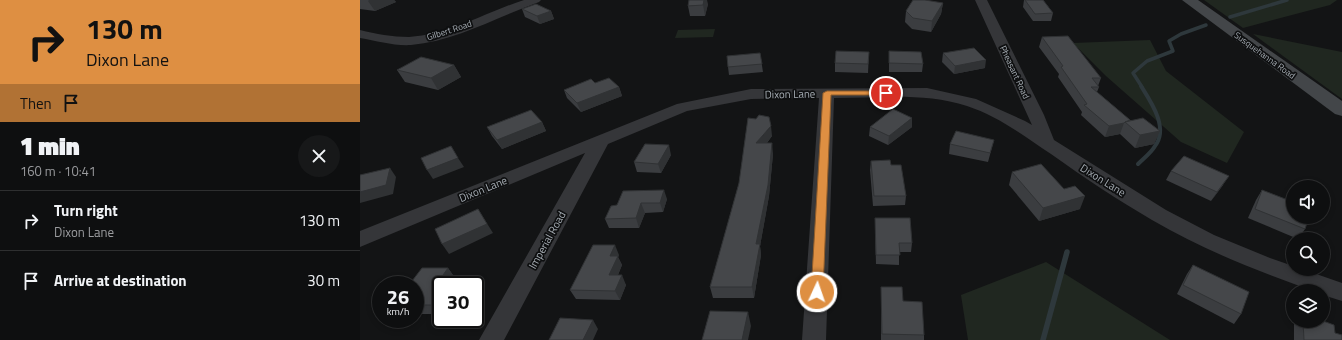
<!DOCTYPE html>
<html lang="en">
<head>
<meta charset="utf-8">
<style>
	:root { --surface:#0e0f10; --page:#171819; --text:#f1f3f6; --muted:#9b9c9f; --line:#2e2f30 }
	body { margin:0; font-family:"Titillium Web",sans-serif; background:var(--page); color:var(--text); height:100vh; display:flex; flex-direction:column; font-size:15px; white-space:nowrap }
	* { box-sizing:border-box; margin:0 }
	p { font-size:13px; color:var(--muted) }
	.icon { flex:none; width:22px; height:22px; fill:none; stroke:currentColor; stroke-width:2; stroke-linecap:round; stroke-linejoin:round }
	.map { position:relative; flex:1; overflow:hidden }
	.drawer { display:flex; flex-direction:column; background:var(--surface); width:360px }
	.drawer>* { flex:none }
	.guide { background:#de8f42; color:#111; overflow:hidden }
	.fabs { position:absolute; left:926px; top:180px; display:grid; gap:8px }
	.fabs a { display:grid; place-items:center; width:44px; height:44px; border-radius:50%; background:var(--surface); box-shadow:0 2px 6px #0003,0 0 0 1px var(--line); font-size:20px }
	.speed { position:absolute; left:12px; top:276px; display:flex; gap:8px; font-size:20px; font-weight:700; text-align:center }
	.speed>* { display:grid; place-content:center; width:52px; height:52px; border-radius:50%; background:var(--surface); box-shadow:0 2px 6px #0003,0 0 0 1px var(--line); line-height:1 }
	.speed small { font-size:10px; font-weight:400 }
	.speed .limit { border:2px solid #111; border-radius:6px; background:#fff; color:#111 }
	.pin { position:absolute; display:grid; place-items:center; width:34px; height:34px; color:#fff; margin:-17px; border:2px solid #fff; border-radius:50%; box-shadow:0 1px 4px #0007 }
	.me { position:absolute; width:44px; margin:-22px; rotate:3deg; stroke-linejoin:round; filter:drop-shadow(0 0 3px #0008) }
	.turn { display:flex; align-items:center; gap:14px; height:84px; padding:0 20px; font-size:18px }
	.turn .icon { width:52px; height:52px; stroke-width:2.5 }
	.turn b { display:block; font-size:28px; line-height:34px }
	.then { display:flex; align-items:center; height:38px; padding:0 20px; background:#0003; gap:8px; font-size:15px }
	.round { display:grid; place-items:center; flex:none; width:42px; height:42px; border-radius:21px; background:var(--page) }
	.head { display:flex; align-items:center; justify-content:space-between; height:68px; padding:0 20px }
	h1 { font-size:24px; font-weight:800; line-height:30px }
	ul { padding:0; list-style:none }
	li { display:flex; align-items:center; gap:12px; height:60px; padding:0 20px; border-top:1px solid var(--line) }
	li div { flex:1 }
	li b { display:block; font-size:15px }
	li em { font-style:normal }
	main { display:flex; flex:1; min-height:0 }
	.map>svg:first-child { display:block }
</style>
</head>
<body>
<main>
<section class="drawer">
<div class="guide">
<div class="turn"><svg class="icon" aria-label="right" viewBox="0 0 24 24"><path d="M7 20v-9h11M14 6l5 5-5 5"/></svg><div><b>130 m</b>Dixon Lane</div></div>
<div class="then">Then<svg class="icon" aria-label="arrive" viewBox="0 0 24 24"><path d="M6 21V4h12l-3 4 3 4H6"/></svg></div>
</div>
<div class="head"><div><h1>1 min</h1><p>160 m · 10:41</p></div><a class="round"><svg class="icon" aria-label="close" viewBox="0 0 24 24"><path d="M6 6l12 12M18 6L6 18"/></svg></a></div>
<ul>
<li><svg class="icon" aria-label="right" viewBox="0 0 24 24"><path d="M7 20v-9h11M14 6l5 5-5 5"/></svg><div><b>Turn right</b><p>Dixon Lane</p></div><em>130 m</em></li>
<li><svg class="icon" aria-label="arrive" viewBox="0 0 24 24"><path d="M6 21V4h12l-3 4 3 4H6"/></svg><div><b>Arrive at destination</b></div><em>30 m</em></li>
</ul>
</section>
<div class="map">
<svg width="982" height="340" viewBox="0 0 982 340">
	<rect width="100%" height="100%" fill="#131415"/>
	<g fill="#202720">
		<polygon points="844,0 977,0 970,5 883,28"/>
		<polygon points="355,29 353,37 315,38 318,30"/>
		<polygon points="893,34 982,52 982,99"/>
		<polygon points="790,40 806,71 884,132 867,163 821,142 746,76 713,43"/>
		<polygon points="686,262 810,340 608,340 601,295"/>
	</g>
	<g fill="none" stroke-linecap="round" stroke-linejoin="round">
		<g stroke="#2e383c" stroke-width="3.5">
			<polyline points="870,17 927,0"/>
			<polyline points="782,87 773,73 787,61 813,51 809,41 821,34 846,25"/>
		</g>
		<path stroke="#2e383c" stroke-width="4" d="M778,164C784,158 791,153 795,146C809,128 791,102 781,86"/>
		<polyline stroke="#2e383c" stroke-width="5.5" points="683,340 707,252"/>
		<g fill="#353639" fill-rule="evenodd">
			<path d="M164,0H181L179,2C137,17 96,41 51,45C34,46 17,41 0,38V30C16,34 32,37 49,37C89,35 126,12 164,0Z"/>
			<path d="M615,0H627L684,115L694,140L806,210L854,235L910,258L933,266V269H942L982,283V301L963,295V291H953C898,271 843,250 792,220C758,200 723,177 691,154C664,136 638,116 607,106C565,92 518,98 474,98L466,340H442L459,98L391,99L327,111L248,144L144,340H119L225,153L0,247V231L317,104L391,89L567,88L616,99L665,121L672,125Z"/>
		</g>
		<polygon fill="#434649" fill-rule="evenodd" points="822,0 838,0 982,101 982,116 975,114"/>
	</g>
	<g fill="#3b3d40">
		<polygon points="0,0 34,0 36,2 15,11 0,9"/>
		<polygon points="664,0 683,0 693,13 691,21 673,21 663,7"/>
		<polygon points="583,3 581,14 571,32 552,29 545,22 546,11"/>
		<polygon points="348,4 345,16 330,16 328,6"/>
		<polygon points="162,9 191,11 194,19 180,24 165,17"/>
		<polygon points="682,37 741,78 738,86 739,87 737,92 770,120 800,131 794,144 775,148 760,134 745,137 721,115 722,112 698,77 699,74 679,47"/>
		<polygon points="529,51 563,64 562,72 529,72"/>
		<polygon points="509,52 508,73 475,72 475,63"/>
		<polygon points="400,53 403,72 369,75 368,67"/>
		<polygon points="583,53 625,68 594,74 582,62"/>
		<polygon points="94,65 101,77 78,90 45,82 37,70"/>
		<polygon points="235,83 259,87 262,96 221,112 207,98 204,90"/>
		<polygon points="388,118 412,136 407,143 413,154 409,196 400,246 401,255 394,298 353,298 350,287 379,183"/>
		<polygon points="182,122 186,131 142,149 132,136 127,127"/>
		<polygon points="510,127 552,127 528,145 509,136"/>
		<polygon points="634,140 628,162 589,154 590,144"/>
		<polygon points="311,155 301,173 277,172 274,162"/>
		<polygon points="511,161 531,165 546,196 545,205 513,206 510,170"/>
		<polygon points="811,171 863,185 851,201 806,180"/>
		<polygon points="652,172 720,209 679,221 649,185"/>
		<polygon points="902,190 945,229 938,239 888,218 896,200"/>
		<polygon points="307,199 303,212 285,213 279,228 249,228 245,219 257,205"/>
		<polygon points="515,218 552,243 551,252 539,252 539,265 516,264 515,227"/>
		<polygon points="259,255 258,257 262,265 258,275 266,285 260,300 216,299 210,290"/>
		<polygon points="833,265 881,314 874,324 817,294 827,274"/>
		<polygon points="88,268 95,278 90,285 81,285 80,314 55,314 55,285"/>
		<polygon points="521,287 543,301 564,335 564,340 521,340"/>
		<polygon points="935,321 963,321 982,340 934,340 934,322"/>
	</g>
	<g fill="#303234">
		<polygon points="9,0 34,0 36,2 15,11 8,1"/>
		<polygon points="344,0 347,0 348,4 345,16 343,5"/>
		<polygon points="583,3 581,14 571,32 572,21"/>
		<polygon points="191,11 194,19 180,24 177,16"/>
		<polygon points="626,60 625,68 594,74 595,66"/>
		<polygon points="94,65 101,77 78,90 71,78"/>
		<polygon points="259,87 262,96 221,112 217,103"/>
		<polygon points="552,118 552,127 528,145 529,136"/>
		<polygon points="182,122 186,131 142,149 137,140"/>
		<polygon points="764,123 760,134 745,137 749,126"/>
		<polygon points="411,126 412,136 398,154 396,143"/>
		<polygon points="800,131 794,144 775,148 780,135"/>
		<polygon points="412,143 413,154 409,196 400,246 401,255 394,298 392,287 396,244"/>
		<polygon points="309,145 311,155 301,173 298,164"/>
		<polygon points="98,158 104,167 73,179 67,170"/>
		<polygon points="30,168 36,177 33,194 0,203 0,192"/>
		<polygon points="869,176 863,185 851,201 857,192"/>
		<polygon points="304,190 307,199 303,212 300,203"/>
		<polygon points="725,196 720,209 679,221 683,208"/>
		<polygon points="281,203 285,213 279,228 276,218"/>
		<polygon points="118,209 133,233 89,254 82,244"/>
		<polygon points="255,245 259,255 258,257 262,265 254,284 249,275 250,256"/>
		<polygon points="88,268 95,278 90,285 81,285 78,282"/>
		<polygon points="262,275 266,285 260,300 255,291"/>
		<polygon points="81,293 81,313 80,314 73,305"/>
		<polygon points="388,312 391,326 388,340 382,340"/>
		<polygon points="233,320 238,329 233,340 223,340"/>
	</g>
	<g fill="#45474a" stroke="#303234">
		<polygon points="329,0 344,0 343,5 328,6"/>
		<polygon points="553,0 565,0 583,3 572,21 553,18 546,11"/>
		<polygon points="665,0 683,0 693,13 675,14"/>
		<polygon points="176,4 191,11 177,16 162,9"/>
		<polygon points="708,36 741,78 732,78 739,87 731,87 770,120 765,122 764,123 749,126 724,105 727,104 701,67 703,66 682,37"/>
		<polygon points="614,48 626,60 595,66 583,53"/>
		<polygon points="476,51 509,52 508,64 475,63"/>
		<polygon points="529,51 561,52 563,64 529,63"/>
		<polygon points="400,53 402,64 368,67 367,56"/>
		<polygon points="61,57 94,65 71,78 37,70"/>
		<polygon points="249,78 259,87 217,103 204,90 231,79 235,83"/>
		<polygon points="533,109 552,118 529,136 510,127"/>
		<polygon points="171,110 182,122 137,140 127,127"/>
		<polygon points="399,115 409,117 411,126 396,143 412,143 408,185 396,244 400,244 392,287 350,287 379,183 388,118 396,119"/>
		<polygon points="783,118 800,131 780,135 765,122"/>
		<polygon points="596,131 634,140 630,153 590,144"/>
		<polygon points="285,144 309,145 298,164 274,162"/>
		<polygon points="91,146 98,158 67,170 61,158"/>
		<polygon points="824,156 869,176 857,192 811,171"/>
		<polygon points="530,160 531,165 541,165 546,196 514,196 511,161"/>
		<polygon points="681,164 704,189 715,186 725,196 683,208 652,172"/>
		<polygon points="30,168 26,185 0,192 0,175"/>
		<polygon points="304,190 300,203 281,203 276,218 245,219 251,206 257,205 263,191"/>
		<polygon points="902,190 933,202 933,217 949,217 945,229 895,209"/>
		<polygon points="118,209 127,224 82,244 75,229"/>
		<polygon points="515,218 550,218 552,243 539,243 540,255 516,255"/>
		<polygon points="233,245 255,245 250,256 258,256 249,275 262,275 255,291 210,290"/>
		<polygon points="833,265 889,292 881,314 823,285"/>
		<polygon points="62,268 88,268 78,282 89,283 87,285 81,285 81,293 73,305 55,305 55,285 49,285"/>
		<polygon points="521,287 542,287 543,301 562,302 564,335 522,334"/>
		<polygon points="350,311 388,312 382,340 342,340"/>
		<polygon points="200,318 233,320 223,340 189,340"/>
		<polygon points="943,321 963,321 974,325 975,333 982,335 982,340 944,340"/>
	</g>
	<polygon fill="#de8f42" stroke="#905d2b" points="467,91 526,91 530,93 526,95 471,95 463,292 461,296 457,297 453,296 451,292 463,93"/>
	<g text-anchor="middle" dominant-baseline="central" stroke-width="3.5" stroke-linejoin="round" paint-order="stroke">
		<g font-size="9" fill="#a6adb4" stroke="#0e0f10">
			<text transform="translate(89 30) rotate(-18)">Gilbert Road</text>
			<text transform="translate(905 55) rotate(36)">Susquehanna Road</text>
			<text transform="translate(655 72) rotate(65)">Pheasant Road</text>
		</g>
		<g font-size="11" fill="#a6adb4" stroke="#0e0f10">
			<text transform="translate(430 94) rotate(-1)">Dixon Lane</text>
			<text transform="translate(743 180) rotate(32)">Dixon Lane</text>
			<text transform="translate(123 189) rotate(-22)">Dixon Lane</text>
			<text transform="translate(187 240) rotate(-61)">Imperial Road</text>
		</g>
	</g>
</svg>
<div class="fabs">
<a><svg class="icon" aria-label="sound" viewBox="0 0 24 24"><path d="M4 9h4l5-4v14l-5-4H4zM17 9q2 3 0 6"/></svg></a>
<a><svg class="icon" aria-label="search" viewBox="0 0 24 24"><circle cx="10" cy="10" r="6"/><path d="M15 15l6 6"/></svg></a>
<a><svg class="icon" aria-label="layers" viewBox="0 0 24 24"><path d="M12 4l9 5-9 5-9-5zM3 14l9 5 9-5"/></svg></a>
</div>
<div class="speed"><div>26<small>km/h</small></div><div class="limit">30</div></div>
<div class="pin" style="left:526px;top:93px;background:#d93025"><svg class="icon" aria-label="arrive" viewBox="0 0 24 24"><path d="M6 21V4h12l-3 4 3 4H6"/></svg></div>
<svg class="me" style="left:457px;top:292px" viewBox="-20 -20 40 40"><circle r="17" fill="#de8f42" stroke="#fff" stroke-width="3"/><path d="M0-11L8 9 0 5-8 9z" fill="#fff"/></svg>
</div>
</main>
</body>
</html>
